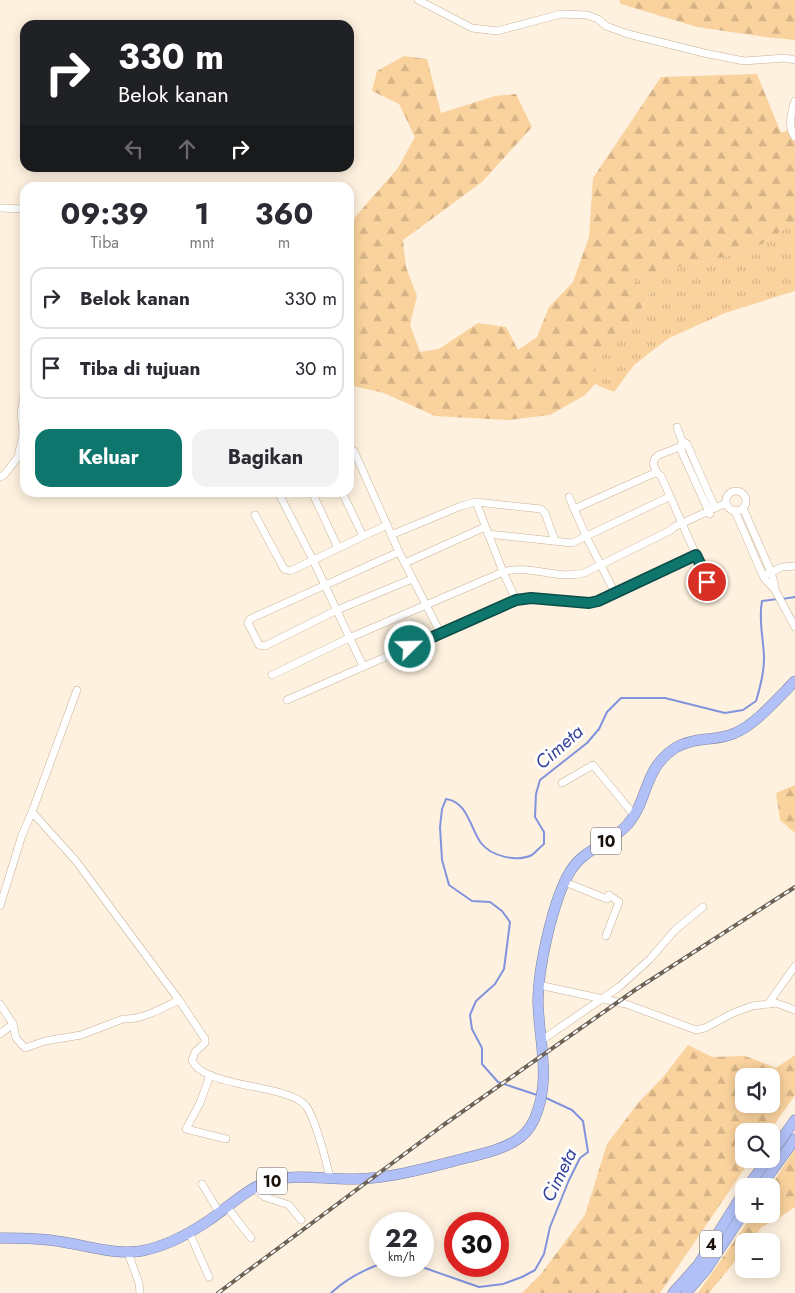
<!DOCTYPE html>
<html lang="id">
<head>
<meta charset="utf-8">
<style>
	:root { --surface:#fff; --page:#f2f2f3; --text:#2b2b33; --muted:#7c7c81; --line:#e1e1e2; --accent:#0f766e }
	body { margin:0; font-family:Jost,sans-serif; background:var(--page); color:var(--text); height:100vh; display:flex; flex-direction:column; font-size:19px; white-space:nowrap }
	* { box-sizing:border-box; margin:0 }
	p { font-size:16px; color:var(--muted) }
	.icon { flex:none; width:28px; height:28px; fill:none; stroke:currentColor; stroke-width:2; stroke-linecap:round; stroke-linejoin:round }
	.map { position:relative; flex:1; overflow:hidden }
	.panel { position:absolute; left:20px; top:182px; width:334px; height:315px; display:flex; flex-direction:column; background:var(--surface); border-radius:15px; box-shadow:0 2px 12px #0003 }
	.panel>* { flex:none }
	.banner { position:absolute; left:20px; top:20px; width:334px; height:152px; border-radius:15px; box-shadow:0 2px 12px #0003; background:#202124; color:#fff; overflow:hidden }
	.controls { position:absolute; left:735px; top:1068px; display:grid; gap:10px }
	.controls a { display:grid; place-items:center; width:45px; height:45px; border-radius:10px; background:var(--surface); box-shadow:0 2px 12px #0003; font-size:25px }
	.speed { position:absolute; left:369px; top:1212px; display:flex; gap:10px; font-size:25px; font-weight:700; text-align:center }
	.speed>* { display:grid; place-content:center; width:65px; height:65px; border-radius:50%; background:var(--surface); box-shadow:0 2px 12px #0003; line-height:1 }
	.speed small { font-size:12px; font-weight:400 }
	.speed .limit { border:8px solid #d22; background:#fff; color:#111 }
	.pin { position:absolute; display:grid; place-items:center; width:42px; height:42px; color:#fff; margin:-21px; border:2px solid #fff; border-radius:50%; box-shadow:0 1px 5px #0007 }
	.me { position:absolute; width:55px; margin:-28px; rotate:67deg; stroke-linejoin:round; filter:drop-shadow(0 0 4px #0008) }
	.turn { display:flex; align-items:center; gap:18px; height:105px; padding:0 15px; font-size:22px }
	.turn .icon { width:65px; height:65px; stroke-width:2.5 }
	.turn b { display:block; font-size:35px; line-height:42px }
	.lanes { display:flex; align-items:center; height:48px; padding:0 15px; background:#0003; justify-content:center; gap:25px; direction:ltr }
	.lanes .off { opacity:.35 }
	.eta { display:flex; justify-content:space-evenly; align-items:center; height:85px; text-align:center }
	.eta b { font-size:30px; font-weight:700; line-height:35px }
	.primary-button { display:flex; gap:10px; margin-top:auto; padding:10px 15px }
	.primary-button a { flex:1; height:58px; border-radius:15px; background:var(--accent); color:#fff; font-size:20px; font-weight:700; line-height:58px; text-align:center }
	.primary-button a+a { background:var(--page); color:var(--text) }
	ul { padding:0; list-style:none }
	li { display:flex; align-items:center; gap:15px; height:62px; margin:0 10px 8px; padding:0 5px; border:2px solid var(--line); border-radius:15px }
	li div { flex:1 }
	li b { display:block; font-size:19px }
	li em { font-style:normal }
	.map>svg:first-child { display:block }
</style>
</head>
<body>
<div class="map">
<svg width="795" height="1293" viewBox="0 0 795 1293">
	<defs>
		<pattern id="grass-tufts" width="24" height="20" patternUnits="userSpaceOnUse" patternTransform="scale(1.25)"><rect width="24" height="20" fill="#f9d29d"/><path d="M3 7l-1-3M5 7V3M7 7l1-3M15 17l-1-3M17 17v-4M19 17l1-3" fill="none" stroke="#d5b386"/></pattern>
		<pattern id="forest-firs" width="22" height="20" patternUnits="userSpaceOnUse" patternTransform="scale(1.25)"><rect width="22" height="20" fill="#f9d29d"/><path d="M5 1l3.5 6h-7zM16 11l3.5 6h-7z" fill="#d5b386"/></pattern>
	</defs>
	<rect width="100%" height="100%" fill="#fef1df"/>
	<polygon fill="url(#grass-tufts)" points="795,222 795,291 725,313 669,338 634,365 614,392 595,384 595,354 613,336 634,322 652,291 627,278 751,251"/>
	<g fill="url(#forest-firs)" fill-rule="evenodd">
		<polygon points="619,0 795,0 795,40 765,37 697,27 621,4"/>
		<polygon points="404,56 427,59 441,113 495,96 516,94 532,127 482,182 403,240 406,267 417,296 410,325 420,352 439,349 478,323 506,327 518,350 537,337 549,307 573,282 589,237 593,178 661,77 757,74 781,133 795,127 795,222 751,251 628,278 652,290 634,322 613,336 595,354 595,384 585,395 550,415 507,420 435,416 384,393 349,385 349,224 398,168 415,137 399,104 372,91 377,71"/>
		<polygon points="795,785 795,833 780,820 776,793"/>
		<path d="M688,1045L712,1057L745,1056L776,1068L795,1055V1095L770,1131H744V1159H751L660,1293H522L541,1274L585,1215L607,1144L639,1102L664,1076ZM771,1076V1104H744V1076Z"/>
		<polygon points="795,1149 795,1207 777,1219 762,1227 750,1241 744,1241 744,1250 709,1293 698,1293 753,1214 771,1214 771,1186"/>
	</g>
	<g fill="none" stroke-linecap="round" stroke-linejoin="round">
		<g stroke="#8193dd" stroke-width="2">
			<polyline points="782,599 795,597"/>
			<path d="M537,1095L498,1082L482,1064V1048L472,1029L470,1015L476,1001L495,984L504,969L510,922L502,911L490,902L472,901L449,885L442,860L440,827L442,809L446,799C468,802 470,828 481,843C492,857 517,862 532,855C536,852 540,847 544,844V832L535,817L536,794L540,780L587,743L599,729L607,712L621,698H665L725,713L743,710L756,701C760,688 764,674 764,659C764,640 758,621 762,601L778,599"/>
			<polyline points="419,1266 479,1287 503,1284 522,1277 535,1270 544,1254 550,1227 569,1180 580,1158 588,1152 583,1121 572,1110 546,1098"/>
			<path d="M331,1293C346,1279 361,1271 380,1264"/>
		</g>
		<g stroke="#c7b297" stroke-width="8">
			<g id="minor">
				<polyline points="418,0 472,28 497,31 561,14 587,15 598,19 606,26 628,34 704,53 744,61 785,58 795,60"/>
				<path d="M795,101C791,112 787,127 795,137"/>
				<polyline points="0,208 25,209"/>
				<polyline points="677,427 682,441 687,444 715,508"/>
				<polyline points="681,444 680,448 710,514"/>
				<polyline points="687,444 659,455 655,458 653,464 658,474 661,476 712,591"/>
				<polyline points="349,449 354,451 399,552 441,634"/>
				<polyline points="0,477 4,475 18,457 23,433 21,413 25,391"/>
				<circle cx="736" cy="501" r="10"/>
				<polyline points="278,492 313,560 363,666"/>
				<polyline points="312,492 338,548"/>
				<polyline points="342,492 363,536"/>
				<polyline points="569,497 586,536 615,593"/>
				<polyline points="476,502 503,572 516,600"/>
				<polyline points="743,508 771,572 774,582 775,590"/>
				<polyline points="574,509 657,472"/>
				<polyline points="735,511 764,578 775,590 795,627"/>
				<polyline points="255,515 284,569 290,571 387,525"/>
				<polyline points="488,534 572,543 669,497"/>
				<polyline points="391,535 461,506 476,502 541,509 545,513 555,541"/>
				<polyline points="399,552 250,619 248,623 259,645 265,646 337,610 412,579"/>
				<polyline points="405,563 485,527"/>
				<polyline points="767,574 782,567 795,566"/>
				<path d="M272,675L349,638L503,572C529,564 557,580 584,573L671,530L674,527L726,503"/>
				<polyline points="287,700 516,600 531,598 589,603 599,601 696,555"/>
				<polyline points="562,783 593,765 634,815"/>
				<path d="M32,812L76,861L179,1000L205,1039V1043L195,1052L192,1060C204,1089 287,1083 306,1106C315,1118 327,1163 330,1179"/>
				<polyline points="565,882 607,899 609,895 619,902 606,936"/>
				<polyline points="0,906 22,835 32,812 77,690"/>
				<polyline points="539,985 626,1004 696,1030 705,1028 733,1013 752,1006 776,1003 795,1010"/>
				<path d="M0,1004L13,1024L16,1038L25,1048L45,1041L81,1035L123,1019C142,1020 162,1008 179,1000"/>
				<polyline points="768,1004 795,966"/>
				<polyline points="0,1034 13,1024"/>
				<polyline points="542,1040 619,987 650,959 675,930 703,907"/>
				<polyline points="210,1075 200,1103 186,1129 226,1139"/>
				<polyline points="202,1184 219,1212"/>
				<polyline points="254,1188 265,1197 289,1205 301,1220"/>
				<polyline points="227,1207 251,1238"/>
				<polyline points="189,1232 209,1277"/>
				<polyline points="128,1253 139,1283 140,1293"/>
			</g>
		</g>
		<g stroke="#7c83a3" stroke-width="11">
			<g id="highway">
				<polyline points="771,1154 795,1120"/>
				<polyline points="748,1186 768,1159"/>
				<polyline points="761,1186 795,1139"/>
				<path d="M0,1238C21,1238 42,1238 63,1242C88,1246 115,1255 141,1251C164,1247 190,1233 208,1221C230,1206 250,1185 276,1179C302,1174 330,1180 356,1179C392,1178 427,1168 462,1159C480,1154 499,1151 515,1141C524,1136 530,1128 534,1120C552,1080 539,1043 538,1002C538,969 553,898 571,870C585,848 612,843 628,824C649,799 643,769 675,748C694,736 716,742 735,733C755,725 779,697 795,681"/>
				<polyline points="673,1293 698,1265 744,1192"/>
				<polyline points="686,1293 706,1270 744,1212"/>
			</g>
		</g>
		<use href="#minor" stroke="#fff" stroke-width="7"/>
		<use href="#highway" stroke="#b1c0f7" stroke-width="10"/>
		<g stroke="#6c6255" stroke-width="4">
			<polyline id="rail" points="218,1293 442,1126 635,990 795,887"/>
		</g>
		<use href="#rail" stroke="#fff" stroke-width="2" stroke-dasharray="5.5" stroke-linecap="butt"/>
	</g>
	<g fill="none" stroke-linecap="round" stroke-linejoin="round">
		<g stroke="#0a4d48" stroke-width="12">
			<polyline id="route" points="410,647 516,600 531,598 589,603 598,601 696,555 707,578 707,582"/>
		</g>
		<use href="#route" stroke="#0f766e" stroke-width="9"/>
	</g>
	<g text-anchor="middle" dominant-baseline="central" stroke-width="5" stroke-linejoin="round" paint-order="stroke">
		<g fill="#fff" stroke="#5f5952" stroke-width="1">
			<rect x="591" y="827.5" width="30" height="27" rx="4"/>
			<rect x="257" y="1167.5" width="30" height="27" rx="4"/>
			<rect x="700" y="1230.5" width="22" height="27" rx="4"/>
		</g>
		<g font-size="16" font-weight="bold" fill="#1a1208">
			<text x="606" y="841">10</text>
			<text x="272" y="1181">10</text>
			<text x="711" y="1244">4</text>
		</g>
		<g font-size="19" font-style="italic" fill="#37439b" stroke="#fff">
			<text transform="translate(559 747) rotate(-41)">Cimeta</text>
			<text transform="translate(559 1175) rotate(-64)">Cimeta</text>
		</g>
	</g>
</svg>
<div class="controls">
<a><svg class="icon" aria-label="sound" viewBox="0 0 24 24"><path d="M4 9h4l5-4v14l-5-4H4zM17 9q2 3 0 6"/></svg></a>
<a><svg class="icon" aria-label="search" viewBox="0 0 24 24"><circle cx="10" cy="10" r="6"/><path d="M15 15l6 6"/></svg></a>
<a>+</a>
<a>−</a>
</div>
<div class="speed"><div>22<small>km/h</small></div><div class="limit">30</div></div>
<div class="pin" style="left:707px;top:582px;background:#d93025"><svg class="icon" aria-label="arrive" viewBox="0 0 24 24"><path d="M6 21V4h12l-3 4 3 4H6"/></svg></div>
<svg class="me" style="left:410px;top:647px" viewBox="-20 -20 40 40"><circle r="17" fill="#0f766e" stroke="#fff" stroke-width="3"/><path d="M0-11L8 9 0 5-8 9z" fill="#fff"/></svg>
<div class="banner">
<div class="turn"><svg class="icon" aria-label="right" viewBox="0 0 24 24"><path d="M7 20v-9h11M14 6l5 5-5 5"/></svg><div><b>330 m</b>Belok kanan</div></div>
<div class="lanes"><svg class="icon off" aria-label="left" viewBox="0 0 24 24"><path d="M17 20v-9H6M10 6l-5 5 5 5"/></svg><svg class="icon off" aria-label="ahead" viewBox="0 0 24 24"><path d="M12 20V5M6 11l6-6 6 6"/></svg><svg class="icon" aria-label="right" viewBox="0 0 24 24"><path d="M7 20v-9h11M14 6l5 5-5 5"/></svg></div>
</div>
<section class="panel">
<div class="eta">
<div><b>09:39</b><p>Tiba</p></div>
<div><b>1</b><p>mnt</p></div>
<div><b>360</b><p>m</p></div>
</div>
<ul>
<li><svg class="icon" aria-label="right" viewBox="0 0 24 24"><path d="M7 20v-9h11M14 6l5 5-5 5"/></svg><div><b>Belok kanan</b></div><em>330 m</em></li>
<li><svg class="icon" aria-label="arrive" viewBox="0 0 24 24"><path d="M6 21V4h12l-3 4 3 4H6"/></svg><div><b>Tiba di tujuan</b></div><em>30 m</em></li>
</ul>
<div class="primary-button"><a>Keluar</a><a>Bagikan</a></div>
</section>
</div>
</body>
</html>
